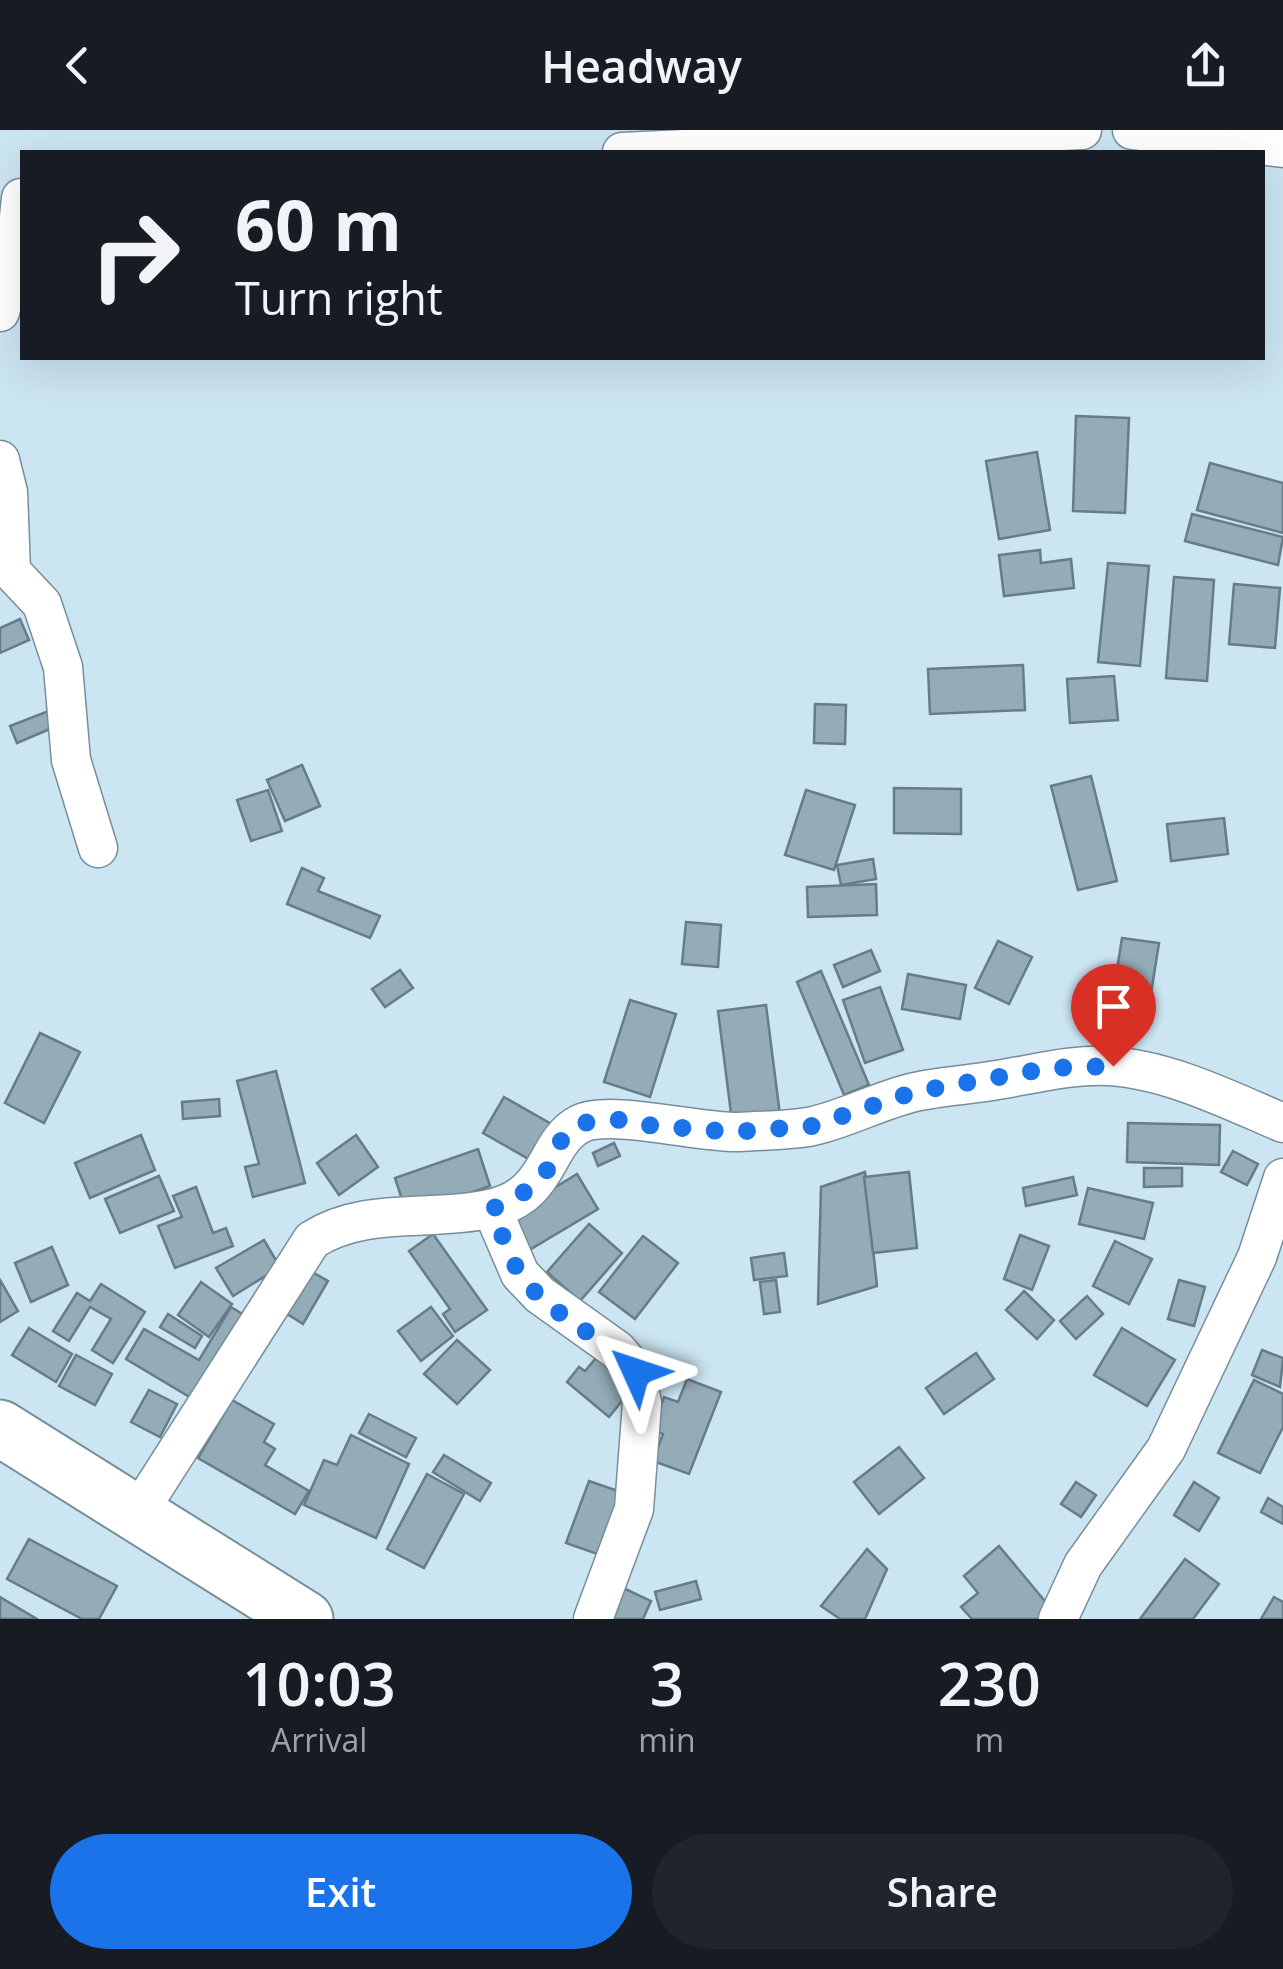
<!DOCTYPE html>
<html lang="en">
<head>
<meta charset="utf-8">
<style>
	:root { --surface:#171b24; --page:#20242c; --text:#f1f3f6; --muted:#9ea1a6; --accent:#1a73e8 }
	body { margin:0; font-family:"Open Sans",sans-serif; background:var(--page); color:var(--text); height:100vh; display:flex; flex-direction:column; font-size:38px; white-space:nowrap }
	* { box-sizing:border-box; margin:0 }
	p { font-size:32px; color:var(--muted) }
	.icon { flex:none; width:55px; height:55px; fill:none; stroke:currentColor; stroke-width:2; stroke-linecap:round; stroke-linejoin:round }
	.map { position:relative; height:1489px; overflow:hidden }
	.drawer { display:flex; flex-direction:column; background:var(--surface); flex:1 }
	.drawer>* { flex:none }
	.banner { position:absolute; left:20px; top:20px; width:1245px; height:210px; border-radius:0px; box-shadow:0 10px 40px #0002; background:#171b24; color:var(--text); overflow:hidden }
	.pin { position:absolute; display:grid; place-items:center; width:85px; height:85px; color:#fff; margin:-102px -42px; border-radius:50% 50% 50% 0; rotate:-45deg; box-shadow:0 0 10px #0007 }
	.pin .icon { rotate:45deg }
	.me { position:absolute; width:110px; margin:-55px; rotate:312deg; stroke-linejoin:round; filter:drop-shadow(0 0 8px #0008) }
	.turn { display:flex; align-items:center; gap:35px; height:210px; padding:0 50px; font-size:45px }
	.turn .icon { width:130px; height:130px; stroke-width:2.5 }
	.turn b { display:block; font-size:70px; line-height:85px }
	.eta { display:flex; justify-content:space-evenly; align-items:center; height:170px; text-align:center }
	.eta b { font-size:60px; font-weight:600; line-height:70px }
	.button { display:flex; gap:20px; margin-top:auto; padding:20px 50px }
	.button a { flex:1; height:115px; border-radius:60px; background:var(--accent); color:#fff; font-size:40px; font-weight:600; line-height:115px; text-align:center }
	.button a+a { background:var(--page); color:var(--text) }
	header { display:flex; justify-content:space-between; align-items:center; height:130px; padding:0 50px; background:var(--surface); font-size:45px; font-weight:600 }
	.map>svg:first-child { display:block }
</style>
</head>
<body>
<header><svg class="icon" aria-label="back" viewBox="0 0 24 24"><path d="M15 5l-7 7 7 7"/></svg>Headway<svg class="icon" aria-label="share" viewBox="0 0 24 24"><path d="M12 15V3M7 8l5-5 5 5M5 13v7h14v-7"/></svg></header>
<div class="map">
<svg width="1283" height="1489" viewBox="0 0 1283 1489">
	<rect width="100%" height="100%" fill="#cce5f3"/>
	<g fill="#94abb8" stroke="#667d89" stroke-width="2.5">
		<polygon points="1076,286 1129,288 1125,383 1073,381"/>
		<polygon points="1037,322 1050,400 999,409 986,331"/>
		<polygon points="1210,333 1283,353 1283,403 1197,380"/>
		<polygon points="1192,384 1283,407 1278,435 1185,411"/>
		<polygon points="1040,420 1041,433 1071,429 1074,458 1004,466 999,425"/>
		<polygon points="1108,433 1149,436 1140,536 1098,532"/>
		<polygon points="1174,447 1214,450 1207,551 1166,548"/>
		<polygon points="1234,454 1280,458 1275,518 1229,514"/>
		<polygon points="20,489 29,510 0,523 0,498"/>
		<polygon points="1023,535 1025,580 930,584 928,539"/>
		<polygon points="1114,546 1118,590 1070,593 1067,549"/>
		<polygon points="815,574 846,575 845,614 814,613"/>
		<polygon points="51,580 57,596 17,613 10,596"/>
		<polygon points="302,635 320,676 285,691 267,650"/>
		<polygon points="1091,646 1117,751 1078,760 1051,656"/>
		<polygon points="894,658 961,659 961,704 894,703"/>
		<polygon points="268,660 282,701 251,711 237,670"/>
		<polygon points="806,660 855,675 834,740 785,725"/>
		<polygon points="1224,688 1228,724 1171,731 1167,694"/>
		<polygon points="873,729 876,749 841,755 837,735"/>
		<polygon points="302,738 324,748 318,761 380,786 370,808 287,774"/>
		<polygon points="876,754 877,785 808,787 807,757"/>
		<polygon points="686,792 721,795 718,837 682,834"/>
		<polygon points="1122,808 1159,813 1149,876 1112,871"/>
		<polygon points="998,811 1032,827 1009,874 975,858"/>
		<polygon points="871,820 880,841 843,857 834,835"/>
		<polygon points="400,840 413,858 385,877 372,859"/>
		<polygon points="821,841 869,955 844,965 797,852"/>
		<polygon points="908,844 966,855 960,889 902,879"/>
		<polygon points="880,857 903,920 865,933 843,870"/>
		<polygon points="630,870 676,884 650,967 604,952"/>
		<polygon points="766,875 780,985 732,991 718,881"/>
		<polygon points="40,903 80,922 44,993 5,973"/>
		<polygon points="276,941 305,1053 253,1067 245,1037 259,1034 237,951"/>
		<polygon points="504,967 553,995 532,1031 483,1003"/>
		<polygon points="219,969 220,986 183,989 182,972"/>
		<polygon points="1128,993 1220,995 1219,1035 1127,1032"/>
		<polygon points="141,1005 155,1040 90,1068 75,1033"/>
		<polygon points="356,1005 378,1037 339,1065 317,1033"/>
		<polygon points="614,1013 620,1026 598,1036 593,1023"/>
		<polygon points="478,1019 490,1056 407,1085 395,1048"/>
		<polygon points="1233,1021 1258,1034 1247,1055 1221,1042"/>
		<polygon points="1144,1038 1182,1038 1182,1056 1144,1057"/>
		<polygon points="865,1042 877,1156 818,1174 821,1057"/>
		<polygon points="909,1042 917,1118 873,1123 864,1047"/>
		<polygon points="577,1044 598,1079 526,1122 505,1088"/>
		<polygon points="159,1046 174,1081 120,1103 105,1069"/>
		<polygon points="1073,1047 1077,1065 1026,1076 1023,1058"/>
		<polygon points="196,1057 213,1103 226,1098 233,1116 175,1138 158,1096 182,1087 173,1066"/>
		<polygon points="1088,1058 1153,1073 1144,1109 1079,1094"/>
		<polygon points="589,1094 622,1123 580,1171 547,1142"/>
		<polygon points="433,1104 487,1180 455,1202 443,1184 450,1179 409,1121"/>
		<polygon points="1020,1105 1049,1116 1032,1160 1004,1149"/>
		<polygon points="643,1106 678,1133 635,1189 599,1162"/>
		<polygon points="264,1110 280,1137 233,1166 216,1138"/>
		<polygon points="1115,1111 1152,1129 1129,1174 1093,1156"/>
		<polygon points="52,1117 68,1155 31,1172 15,1133"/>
		<polygon points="784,1123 787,1146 754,1150 751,1128"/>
		<polygon points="305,1138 328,1151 303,1194 281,1180"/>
		<polygon points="0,1150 18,1181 0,1192"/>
		<polygon points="776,1150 780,1182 764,1184 760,1152"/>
		<polygon points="1179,1150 1205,1157 1194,1196 1168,1189"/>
		<polygon points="201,1152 232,1174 209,1207 178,1185"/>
		<polygon points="101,1154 145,1182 113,1233 92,1220 111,1189 90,1177 69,1211 53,1201 77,1163 90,1171"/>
		<polygon points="1024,1161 1054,1190 1037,1209 1006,1180"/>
		<polygon points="1087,1166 1103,1184 1076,1209 1060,1191"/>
		<polygon points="231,1177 244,1185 193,1269 126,1229 144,1199 199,1230"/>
		<polygon points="431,1177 453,1206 421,1231 398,1201"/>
		<polygon points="168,1184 202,1206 195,1218 160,1197"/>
		<polygon points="29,1198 72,1224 56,1252 12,1225"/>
		<polygon points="1122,1198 1175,1230 1147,1276 1094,1245"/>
		<polygon points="457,1210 490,1240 457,1274 424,1244"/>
		<polygon points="1262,1220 1283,1228 1280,1257 1252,1245"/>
		<polygon points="601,1222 630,1261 609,1287 567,1252 579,1237 585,1241"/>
		<polygon points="976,1223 994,1249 944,1284 926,1258"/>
		<polygon points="76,1225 112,1244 95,1275 59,1256"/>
		<polygon points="687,1249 721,1262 689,1344 653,1331 663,1304 652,1300 664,1267 678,1272"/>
		<polygon points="1254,1250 1283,1264 1283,1297 1260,1343 1218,1323"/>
		<polygon points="149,1260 177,1274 160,1307 131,1292"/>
		<polygon points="232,1270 274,1294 264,1312 275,1319 265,1335 309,1361 295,1384 198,1328"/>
		<polygon points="369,1284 416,1308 406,1327 359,1303"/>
		<polygon points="351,1305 409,1334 376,1408 304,1375 324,1330 337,1335"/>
		<polygon points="899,1317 924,1348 879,1384 854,1352"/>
		<polygon points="444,1325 491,1353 480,1371 433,1342"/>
		<polygon points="427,1344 464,1364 424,1438 387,1419"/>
		<polygon points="589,1351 624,1363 600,1425 566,1413"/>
		<polygon points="1076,1352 1096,1365 1081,1387 1061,1374"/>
		<polygon points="1194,1352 1219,1368 1199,1401 1174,1385"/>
		<polygon points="1268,1368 1283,1377 1283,1394 1261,1382"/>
		<polygon points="29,1409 117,1456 99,1489 82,1489 7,1449"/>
		<polygon points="999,1416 1054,1482 1046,1489 972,1489 961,1477 978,1463 964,1446"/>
		<polygon points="867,1419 887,1439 865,1489 840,1489 821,1476"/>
		<polygon points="1185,1429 1219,1454 1193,1489 1140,1489"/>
		<polygon points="696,1451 701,1469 660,1480 655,1462"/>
		<polygon points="619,1456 651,1471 643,1489 603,1489"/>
		<polygon points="0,1467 37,1489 0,1489"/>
		<polygon points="1274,1467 1283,1472 1283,1489 1261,1489"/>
	</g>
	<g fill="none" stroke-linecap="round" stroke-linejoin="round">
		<g stroke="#778e9a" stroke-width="41">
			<g id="minor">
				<polyline points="1132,0 1283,18"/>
				<polyline points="622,22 1082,0"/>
				<polyline points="0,182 15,125 21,68"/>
				<polyline points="0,330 8,362 11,441 42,474 63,537 71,630 98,718"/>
				<polyline points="492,1079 520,1144 540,1165 617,1220 636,1242 642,1273 634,1379 593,1489"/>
				<path d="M137,1384L312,1110C365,1076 429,1092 489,1079C552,1066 543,1013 580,994C609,979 699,1003 738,1002C762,1000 790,1001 813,996C848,988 880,970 915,962C941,956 970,955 997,950C1035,944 1071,934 1110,936C1169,940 1229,970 1283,993"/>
				<polyline points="1058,1489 1083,1435 1166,1319 1257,1127 1283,1048"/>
			</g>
		</g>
		<g stroke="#778e9a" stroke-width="59">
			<polyline id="highway" points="0,1298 305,1489"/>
		</g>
		<use href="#minor" stroke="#fff" stroke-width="38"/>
		<use href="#highway" stroke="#fff" stroke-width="55"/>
	</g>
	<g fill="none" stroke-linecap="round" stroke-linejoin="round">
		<path stroke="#1a73e8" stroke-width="18" stroke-dasharray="0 32.4" d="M636,1242C603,1205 549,1186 521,1145C508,1126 501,1100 492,1079L530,1059L548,1039L561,1011L581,993L628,989L646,995L732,1002L812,996L914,962L1050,938L1113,936"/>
	</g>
</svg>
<div class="pin" style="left:1113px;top:936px;background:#d93025"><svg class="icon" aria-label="arrive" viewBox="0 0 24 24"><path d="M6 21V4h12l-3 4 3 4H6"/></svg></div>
<svg class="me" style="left:636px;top:1242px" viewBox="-20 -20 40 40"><path d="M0-17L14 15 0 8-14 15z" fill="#1a73e8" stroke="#fff" stroke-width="4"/></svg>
<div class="banner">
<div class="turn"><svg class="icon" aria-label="right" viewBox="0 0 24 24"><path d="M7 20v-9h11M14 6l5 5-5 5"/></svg><div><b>60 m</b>Turn right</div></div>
</div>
</div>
<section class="drawer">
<div class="eta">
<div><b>10:03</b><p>Arrival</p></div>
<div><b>3</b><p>min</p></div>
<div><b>230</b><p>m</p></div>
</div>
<div class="button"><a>Exit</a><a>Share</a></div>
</section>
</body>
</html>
